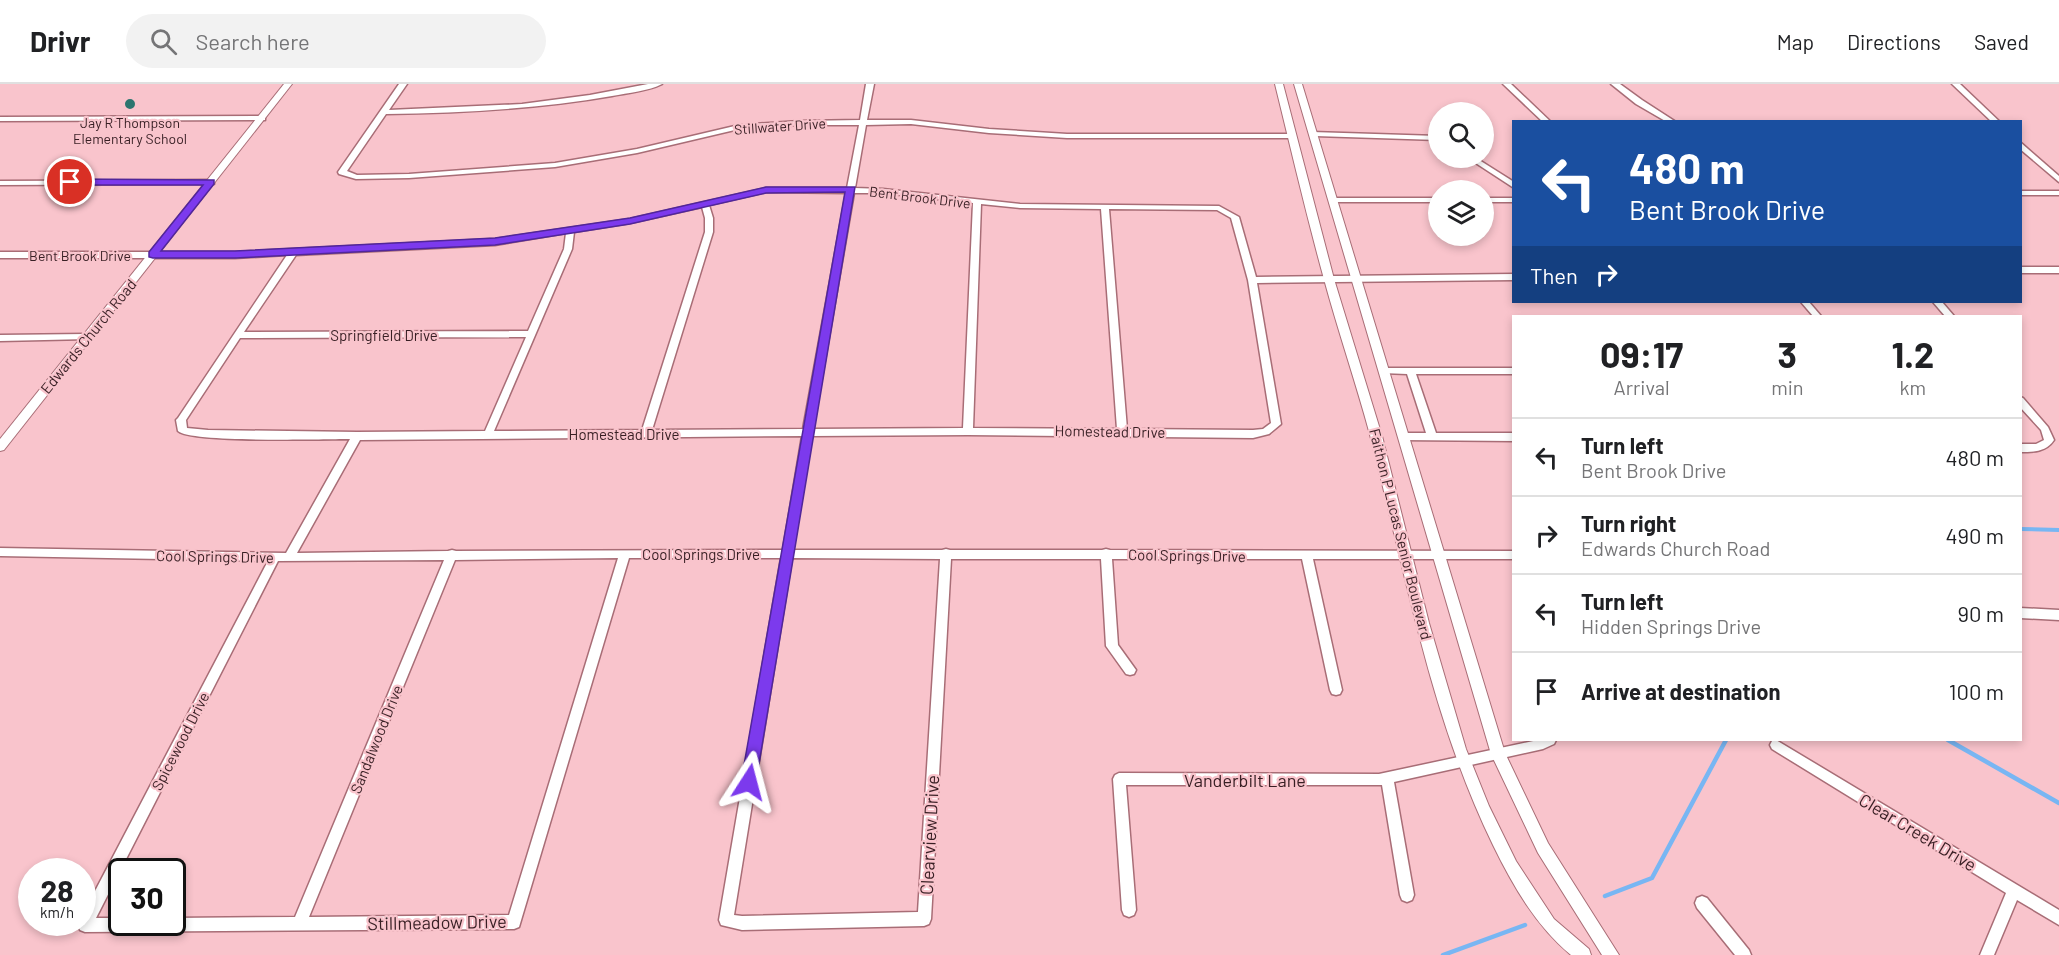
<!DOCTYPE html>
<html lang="en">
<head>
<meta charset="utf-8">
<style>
	:root { --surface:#fff; --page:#f2f2f2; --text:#202124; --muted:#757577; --line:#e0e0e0 }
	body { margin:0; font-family:Barlow,sans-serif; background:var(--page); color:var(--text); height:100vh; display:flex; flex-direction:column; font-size:22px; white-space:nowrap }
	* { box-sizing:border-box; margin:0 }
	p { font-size:20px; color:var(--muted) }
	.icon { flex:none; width:33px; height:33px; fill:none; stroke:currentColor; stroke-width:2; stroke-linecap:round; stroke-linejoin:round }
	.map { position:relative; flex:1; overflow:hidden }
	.sheet { position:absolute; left:1512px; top:231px; width:510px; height:426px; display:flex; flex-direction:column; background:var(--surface); border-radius:0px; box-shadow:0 3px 9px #0003 }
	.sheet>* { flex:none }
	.hud { position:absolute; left:1512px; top:36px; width:510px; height:183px; border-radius:0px; box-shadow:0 3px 9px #0003; background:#1a4fa0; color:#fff; overflow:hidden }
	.controls { position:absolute; left:1428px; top:18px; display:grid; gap:12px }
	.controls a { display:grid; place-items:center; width:66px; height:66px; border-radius:50%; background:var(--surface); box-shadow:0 3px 9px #0003; font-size:30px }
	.speed { position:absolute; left:18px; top:774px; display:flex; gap:12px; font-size:30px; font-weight:700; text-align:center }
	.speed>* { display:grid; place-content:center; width:78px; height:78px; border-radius:50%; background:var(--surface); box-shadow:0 3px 9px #0003; line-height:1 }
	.speed small { font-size:15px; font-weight:400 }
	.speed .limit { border:3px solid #111; border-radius:9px; background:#fff; color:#111 }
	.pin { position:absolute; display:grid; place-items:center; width:51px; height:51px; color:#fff; margin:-26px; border:3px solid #fff; border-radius:50%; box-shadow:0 2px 6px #0007 }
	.me { position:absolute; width:66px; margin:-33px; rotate:9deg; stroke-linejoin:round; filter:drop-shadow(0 0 4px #0008) }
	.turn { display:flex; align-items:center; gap:21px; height:126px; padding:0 18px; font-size:27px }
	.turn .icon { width:78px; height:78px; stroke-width:2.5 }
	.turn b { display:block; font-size:42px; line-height:51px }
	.then { display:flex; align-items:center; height:57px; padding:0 18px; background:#0003; gap:12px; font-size:22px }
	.eta { display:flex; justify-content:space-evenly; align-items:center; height:102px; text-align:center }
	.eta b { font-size:36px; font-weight:700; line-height:42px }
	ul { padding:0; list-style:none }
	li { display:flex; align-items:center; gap:18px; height:78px; padding:0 18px; border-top:2px solid var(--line) }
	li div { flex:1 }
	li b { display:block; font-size:22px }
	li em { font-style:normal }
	header { display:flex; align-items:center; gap:36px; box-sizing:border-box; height:84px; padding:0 30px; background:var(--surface); border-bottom:2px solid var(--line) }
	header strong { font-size:28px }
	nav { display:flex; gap:33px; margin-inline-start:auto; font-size:21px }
	.search { width:420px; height:54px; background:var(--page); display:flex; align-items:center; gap:15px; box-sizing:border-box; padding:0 21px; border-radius:33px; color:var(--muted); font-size:22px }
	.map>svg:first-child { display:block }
</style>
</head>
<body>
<header>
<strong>Drivr</strong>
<div class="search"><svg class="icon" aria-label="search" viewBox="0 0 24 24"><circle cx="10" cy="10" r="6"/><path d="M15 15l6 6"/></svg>Search here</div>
<nav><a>Map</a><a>Directions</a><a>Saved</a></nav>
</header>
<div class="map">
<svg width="2059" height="871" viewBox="0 0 2059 871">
	<rect width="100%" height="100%" fill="#f9c4cc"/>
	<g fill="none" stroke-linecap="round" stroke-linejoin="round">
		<polyline stroke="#78b6f3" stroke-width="4" points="2020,445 2059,446"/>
		<g stroke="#78b6f3" stroke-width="4.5">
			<polyline points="1948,656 2059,719"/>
			<polyline points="1605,812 1652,794 1726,656"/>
			<polyline points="1443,871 1525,841"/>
		</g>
		<g stroke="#a86d76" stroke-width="3">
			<g id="minor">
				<path d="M399,0H407L389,26L522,20L590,11L648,0H662C649,7 628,9 612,12C537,25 462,29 386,30L347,87L357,91L409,90L555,79L637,65L739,41L800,37L860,36L866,0H874L867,36H911L989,45L1067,50H1295V54H1067L989,49L911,40L866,41L855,104L883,105L1020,120L1219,122L1239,133L1256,193L1514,190V196L1257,199L1281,340L1269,350L1253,354L968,351L812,352L793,466H942L946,465L950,466H1102L1106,465L1110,466L1514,467V475H1313L1342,606L1340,610L1336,611L1332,610L1330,606L1302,475H1112L1118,561L1136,586L1134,590L1130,591L1126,590L1106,562L1101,475H951L931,835L929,840L924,842L742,846L721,841L719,836L781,474H629L519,843L514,845L85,848L80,846L78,841L79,838H82V832L268,477L0,472V464L286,469L350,355C324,355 190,359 178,347L176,336L178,334L287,171L235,174H0V168H235L495,155L630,135L766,104H847L859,41H800L739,45L637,69L555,83L409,94L356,95L339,90L338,88ZM766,108L846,109L803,345L652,346L713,148V134L709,121ZM854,109H883L973,119L963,344L813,345ZM981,120L1020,124L1101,125L1117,345L973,344ZM702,123L705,134V148L642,346L494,347L572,165L574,148L630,139ZM1109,125L1217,126L1231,134L1248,196L1271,339L1263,345L1253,346L1127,345ZM566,149L564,165L528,247L244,248L296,171L495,161ZM526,253L485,347L357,348L208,346L187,344L186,336L240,254ZM802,352L783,466L456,467L452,466L448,467L297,469L360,356ZM618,474L509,831L309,833L455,476ZM792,474L940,475L918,828L742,832L734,831ZM444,476L295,833L172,834V838H122V834H96L278,477Z"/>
				<polygon points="1503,0 1511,0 1551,38 1543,38"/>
				<polygon points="1611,0 1620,0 1642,16 1676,38 1667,38 1636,20"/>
				<polygon points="1952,0 1960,0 2000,38 1992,38"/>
				<polygon points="265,32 265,36 262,36 0,37 0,33"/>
				<polygon points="1312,48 1438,52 1438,56 1315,52 1311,50"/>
				<polygon points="2020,58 2059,92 2059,98 2020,65"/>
				<polygon points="1468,74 1476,74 1514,98 1514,104"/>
				<polygon points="211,96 214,96 214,100 0,101 0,97"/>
				<rect x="2020" y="107" width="39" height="4"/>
				<polygon points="1331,114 1438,114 1438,118 1334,118 1330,116"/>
				<rect x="1484" y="114" width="30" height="4"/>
				<rect x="2020" y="183" width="39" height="6"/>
				<polygon points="1801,218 1809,218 1821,232 1813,232"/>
				<polygon points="1933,218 1942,218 1954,232 1945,232"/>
				<polygon points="86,250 91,253 89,255 0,257 0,251"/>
				<polygon points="1385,284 1514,284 1514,290 1416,290 1436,349 1514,349 1514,357 1401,356 1399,353 1404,349 1426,349 1407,290 1382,289 1380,287"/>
				<path d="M2020,313L2023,314L2048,343L2054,356C2046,368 2034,368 2020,368V360H2036L2044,356L2041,346L2020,323Z"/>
				<polygon points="2020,524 2059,526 2059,536 2020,534"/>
				<polygon points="1538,656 1556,656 1554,660 1543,665 1394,698 1414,811 1412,816 1407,818 1402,816 1400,811 1382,701 1126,701 1136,826 1134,831 1129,833 1124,831 1122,826 1113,695 1115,691 1119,689 1379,690"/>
				<polygon points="1776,656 2059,826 2059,841 2017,816 1994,871 1980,871 2006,809 1772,665 1770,661 1772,657"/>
				<polygon points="1702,812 1707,814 1749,866 1751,871 1735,871 1697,824 1695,819 1697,814"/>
			</g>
		</g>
		<g stroke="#a86d76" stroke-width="2">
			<g id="tertiary">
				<polygon points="284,0 292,0 4,366 0,367 0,355"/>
				<path d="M1275,0H1283L1334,195L1382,352L1429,539L1466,665L1489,722L1516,777L1554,835L1589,865L1591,871H1571C1536,842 1513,802 1493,761C1430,632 1406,490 1370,351C1356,299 1338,247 1324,195C1306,130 1291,65 1275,0Z"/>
				<polygon points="1294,0 1302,0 1505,669 1548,759 1619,871 1602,871 1538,769 1491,670"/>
			</g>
		</g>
		<use href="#minor" fill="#fff" fill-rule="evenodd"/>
		<use href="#tertiary" fill="#fff" fill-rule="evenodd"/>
	</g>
	<polygon fill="#7c3aed" stroke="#51269a" stroke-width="1.5" points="70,95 214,96 214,100 161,167 235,167 495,154 630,134 766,103 855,103 755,704 749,706 743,704 741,698 845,108 766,109 630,140 495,161 235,174 153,174 149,173 149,168 203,101 67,101 67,96"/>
	<circle fill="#2c756f" stroke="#f9c4cc" stroke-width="2" cx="130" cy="20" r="6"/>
	<g text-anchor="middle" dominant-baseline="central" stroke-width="4.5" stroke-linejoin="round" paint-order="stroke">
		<g font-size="14" fill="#381f24" stroke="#f9c4cc">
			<text x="130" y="38">Jay R Thompson<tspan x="130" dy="16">Elementary School</tspan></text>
		</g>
		<g font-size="14" fill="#381f24" stroke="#f9c4cc">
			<text transform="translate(780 42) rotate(-4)">Stillwater Drive</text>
			<text transform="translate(920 113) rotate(7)">Bent Brook Drive</text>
			<text x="80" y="171">Bent Brook Drive</text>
		</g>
		<g font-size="15" fill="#381f24" stroke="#f9c4cc">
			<text x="384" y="251">Springfield Drive</text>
			<text transform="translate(88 252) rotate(-51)">Edwards Church Road</text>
			<text transform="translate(1110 347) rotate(1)">Homestead Drive</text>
			<text x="624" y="350">Homestead Drive</text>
			<text transform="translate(1401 450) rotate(76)">Faithon P Lucas Senior Boulevard</text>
			<text x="701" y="470">Cool Springs Drive</text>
			<text transform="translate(1187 471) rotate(1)">Cool Springs Drive</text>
			<text transform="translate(215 472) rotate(1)">Cool Springs Drive</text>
			<text transform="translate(376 655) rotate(-68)">Sandalwood Drive</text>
			<text transform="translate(180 657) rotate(-63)">Spicewood Drive</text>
		</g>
		<g font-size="18" fill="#381f24" stroke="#f9c4cc">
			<text x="1245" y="696">Vanderbilt Lane</text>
			<text transform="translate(1918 748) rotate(31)">Clear Creek Drive</text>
			<text transform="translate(929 751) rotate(-87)">Clearview Drive</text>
			<text transform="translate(437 838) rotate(-1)">Stillmeadow Drive</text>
		</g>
	</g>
</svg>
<div class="controls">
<a><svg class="icon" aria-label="search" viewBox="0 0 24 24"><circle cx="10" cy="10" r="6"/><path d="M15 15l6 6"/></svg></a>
<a><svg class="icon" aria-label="layers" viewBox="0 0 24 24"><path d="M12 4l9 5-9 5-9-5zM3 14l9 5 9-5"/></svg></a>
</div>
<div class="speed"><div>28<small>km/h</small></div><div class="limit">30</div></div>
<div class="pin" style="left:70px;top:98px;background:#d93025"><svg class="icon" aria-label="arrive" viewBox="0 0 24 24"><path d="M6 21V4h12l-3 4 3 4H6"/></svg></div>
<svg class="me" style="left:749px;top:698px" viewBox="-20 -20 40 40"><path d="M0-17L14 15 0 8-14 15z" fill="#7c3aed" stroke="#fff" stroke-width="4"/></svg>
<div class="hud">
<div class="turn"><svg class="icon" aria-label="left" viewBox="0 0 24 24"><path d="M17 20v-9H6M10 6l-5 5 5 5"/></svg><div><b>480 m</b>Bent Brook Drive</div></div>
<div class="then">Then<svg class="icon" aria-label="right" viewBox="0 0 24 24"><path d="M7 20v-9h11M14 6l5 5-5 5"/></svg></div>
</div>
<section class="sheet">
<div class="eta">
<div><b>09:17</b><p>Arrival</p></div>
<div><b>3</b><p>min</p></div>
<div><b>1.2</b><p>km</p></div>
</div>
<ul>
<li><svg class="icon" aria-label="left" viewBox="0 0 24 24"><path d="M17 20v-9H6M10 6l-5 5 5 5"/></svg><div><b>Turn left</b><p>Bent Brook Drive</p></div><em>480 m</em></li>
<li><svg class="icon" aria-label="right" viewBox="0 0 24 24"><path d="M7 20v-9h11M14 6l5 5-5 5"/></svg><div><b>Turn right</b><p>Edwards Church Road</p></div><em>490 m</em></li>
<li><svg class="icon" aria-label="left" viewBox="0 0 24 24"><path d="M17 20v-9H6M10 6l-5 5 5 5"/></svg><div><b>Turn left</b><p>Hidden Springs Drive</p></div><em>90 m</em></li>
<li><svg class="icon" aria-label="arrive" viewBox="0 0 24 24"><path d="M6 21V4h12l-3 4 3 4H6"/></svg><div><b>Arrive at destination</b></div><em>100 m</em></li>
</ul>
</section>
</div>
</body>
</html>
